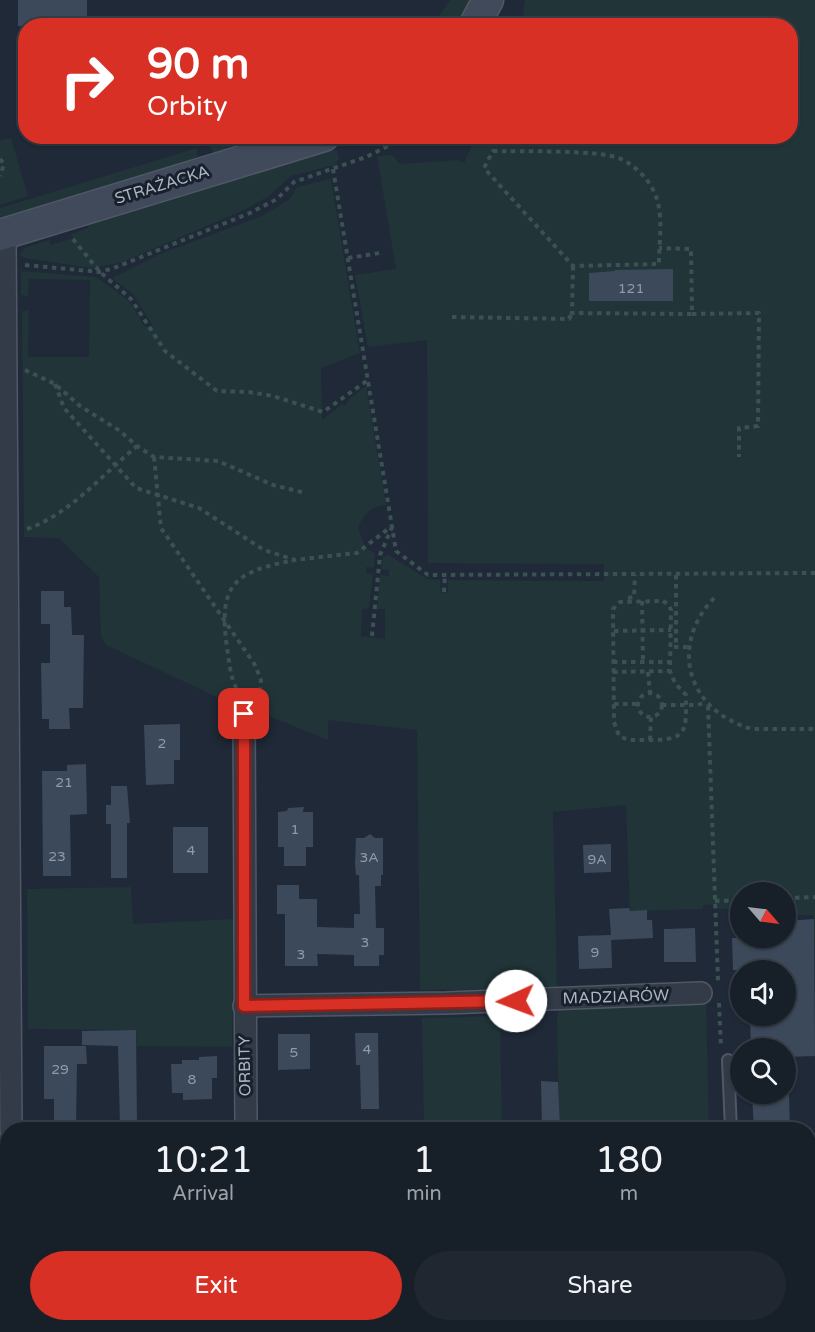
<!DOCTYPE html>
<html lang="en">
<head>
<meta charset="utf-8">
<style>
	:root { --surface:#171f29; --page:#202731; --text:#f1f3f6; --muted:#9ea2a8; --line:#363d46; --accent:#d93025 }
	body { margin:0; font-family:"Varela Round",sans-serif; background:var(--page); color:var(--text); height:100vh; display:flex; flex-direction:column; font-size:22px; white-space:nowrap }
	* { box-sizing:border-box; margin:0 }
	p { font-size:20px; color:var(--muted) }
	.icon { flex:none; width:33px; height:33px; fill:none; stroke:currentColor; stroke-width:2; stroke-linecap:round; stroke-linejoin:round }
	.map { position:relative; flex:1; overflow:hidden }
	.sheet { position:absolute; left:0px; top:1122px; width:816px; height:210px; display:flex; flex-direction:column; background:var(--surface); border-radius:24px 24px 0 0; box-shadow:0 2px 4px #0004,0 0 0 2px var(--line) }
	.sheet>* { flex:none }
	.banner { position:absolute; left:18px; top:18px; width:780px; height:126px; border-radius:24px; box-shadow:0 2px 4px #0004,0 0 0 2px var(--line); background:#d93025; color:#fff; overflow:hidden }
	.needle { width:39px; rotate:118deg }
	.controls { position:absolute; left:730px; top:882px; display:grid; gap:12px }
	.controls a { display:grid; place-items:center; width:66px; height:66px; border-radius:50%; background:var(--surface); box-shadow:0 2px 4px #0004,0 0 0 2px var(--line); font-size:30px }
	.pin { position:absolute; display:grid; place-items:center; width:51px; height:51px; color:#fff; margin:-26px; border-radius:12px; box-shadow:0 3px 9px #0006 }
	.me { position:absolute; width:66px; margin:-33px; rotate:268deg; stroke-linejoin:round; filter:drop-shadow(0 0 4px #0008) }
	.turn { display:flex; align-items:center; gap:21px; height:126px; padding:0 30px; font-size:27px }
	.turn .icon { width:78px; height:78px; stroke-width:2.5 }
	.turn b { display:block; font-size:42px; line-height:51px }
	.eta { display:flex; justify-content:space-evenly; align-items:center; height:102px; text-align:center }
	.eta b { font-size:36px; font-weight:600; line-height:42px }
	.button { display:flex; gap:12px; margin-top:auto; padding:12px 30px }
	.button a { flex:1; height:69px; border-radius:36px; background:var(--accent); color:#fff; font-size:24px; font-weight:600; line-height:69px; text-align:center }
	.button a+a { background:var(--page); color:var(--text) }
	.map>svg:first-child { display:block }
</style>
</head>
<body>
<div class="map">
<svg width="815" height="1332" viewBox="0 0 815 1332">
	<rect width="100%" height="100%" fill="#1f2937"/>
	<g fill="#213538">
		<polygon points="450,0 476,0 459,25 432,26"/>
		<path d="M525,0H815V956L813,915H786V892H741V908L718,909V904L703,905V909L630,911L626,805L553,812L557,989L420,990L417,730L328,720V740L262,713L234,705L106,645L101,636L99,577L59,538L24,537L22,311L29,310L28,357H89L90,280L29,279L28,296L21,295V271L96,277L129,301L145,327L153,326L133,294L112,278L160,254L262,216L290,199L297,187L331,179L360,353L321,368L322,420L342,404L346,406L348,400L366,386L386,505C370,506 364,514 358,528L365,547L375,554L374,568L366,567V573L373,574L369,608L362,609L361,636L385,639V609H377L380,575L389,576V570L381,569L383,556L389,555L427,579L440,580L441,593L448,592V580L604,581V564L428,563L427,340L368,347L355,275L396,269L377,156L392,155L400,164L457,160L464,163L476,136H790V26L522,25Z"/>
		<polygon points="215,136 289,137 215,156 206,139"/>
		<polygon points="11,138 28,196 0,205 0,140"/>
		<polygon points="197,148 198,164 0,225 0,208"/>
		<polygon points="330,149 337,151 339,159 335,165 291,176 269,196 242,211 120,263 90,268 24,258 20,255 24,248 49,240 51,245 73,238 71,234 88,228 87,221"/>
		<polygon points="131,887 133,924 234,919 232,1047 137,1046 136,1030 28,1029 27,889"/>
		<polygon points="706,1002 709,1129 559,1129 557,1016 559,1009"/>
		<polygon points="500,1016 502,1129 424,1129 422,1018"/>
	</g>
	<g fill="#3c495a">
		<rect x="18" y="0" width="69" height="26"/>
		<polygon points="673,269 673,301 589,301 589,273 615,271 615,270"/>
		<polygon points="41,591 64,591 64,607 71,607 72,635 84,635 83,708 69,708 70,729 49,729 49,719 42,719 41,663 50,663 50,624 41,624"/>
		<polygon points="180,724 180,760 174,760 174,784 146,785 144,725"/>
		<polygon points="86,764 87,814 70,815 71,876 43,876 42,771 67,771 67,765"/>
		<polygon points="111,786 127,786 130,823 127,823 127,878 111,878 111,824 106,824 106,805 111,805"/>
		<polygon points="304,807 303,812 313,812 313,847 306,847 306,866 284,866 284,847 278,847 278,812 287,811 288,808"/>
		<rect x="173" y="827" width="35" height="46"/>
		<polygon points="370,834 375,838 383,838 383,875 381,875 381,886 375,886 376,928 384,928 384,955 379,955 379,966 354,966 354,955 317,954 318,966 285,966 285,914 277,914 277,885 299,885 299,899 317,899 317,927 354,928 354,914 360,914 359,875 356,875 355,864 356,838 364,838"/>
		<polygon points="611,844 611,872 584,873 583,845"/>
		<polygon points="629,908 630,911 647,910 647,920 652,920 653,938 611,940 611,936 612,968 579,969 578,936 611,935 609,909"/>
		<polygon points="814,919 815,1056 786,1057 786,1048 751,1048 750,1016 786,1016 786,970 733,970 732,938 786,938 786,921"/>
		<polygon points="695,928 696,962 664,962 664,929"/>
		<polygon points="136,1030 137,1125 120,1125 118,1046 82,1045 82,1031"/>
		<polygon points="355,1033 378,1033 379,1109 361,1109 360,1065 356,1065"/>
		<polygon points="278,1034 310,1034 310,1069 278,1070"/>
		<polygon points="44,1046 86,1046 87,1064 77,1064 76,1130 54,1130 54,1099 44,1099"/>
		<polygon points="217,1056 217,1078 212,1078 212,1099 183,1100 183,1093 172,1093 171,1064 182,1064 182,1060 199,1060 199,1057"/>
		<polygon points="541,1081 558,1082 560,1130 542,1130"/>
		<polygon points="752,1094 789,1094 790,1130 754,1130"/>
	</g>
	<g fill="none" stroke-linecap="round" stroke-linejoin="round">
		<g stroke="#505866" stroke-width="14">
			<g id="lane">
				<polyline points="419,136 475,139"/>
				<polyline points="728,1060 731,1130"/>
				<polyline points="808,1256 815,1256"/>
			</g>
		</g>
		<g stroke="#505866" stroke-width="24">
			<g id="street">
				<polyline points="5,234 11,1130"/>
				<polyline points="244,714 246,1130"/>
				<polyline points="244,1006 447,1003 701,993"/>
				<polyline points="12,1324 13,1332"/>
				<polyline points="503,1324 503,1332"/>
				<polyline points="249,1332 249,1324"/>
			</g>
		</g>
		<g stroke="#505866" stroke-width="33">
			<g id="secondary">
				<polyline points="474,26 488,0"/>
				<polyline points="0,235 324,136"/>
				<polyline points="808,1315 815,1316"/>
				<polyline points="314,1332 388,1324"/>
			</g>
		</g>
		<g stroke="#3b5153" stroke-width="4" stroke-dasharray="4.5 4.5" stroke-linecap="butt">
			<path d="M493,151C521,152 598,149 621,159C640,168 656,187 659,208C662,225 659,246 659,264L573,266L484,168Z"/>
			<polyline points="0,159 4,164 0,176"/>
			<polyline points="333,169 396,551 428,575 815,573"/>
			<polyline points="73,239 100,272 131,299 165,351 217,391 249,392 273,396 323,412 368,380"/>
			<polyline points="348,258 380,253"/>
			<polyline points="25,265 100,272 114,268 250,213 277,199 294,182 366,157 388,146 401,136"/>
			<polyline points="573,266 572,313 692,314 691,249 659,248"/>
			<polyline points="692,314 759,313 758,426 739,428 739,457"/>
			<polyline points="452,317 569,319 572,313"/>
			<polyline points="25,370 55,384 80,406 120,431 137,446 154,457 218,461 273,485 305,493"/>
			<polyline points="55,384 64,408 136,488 199,508 264,550 295,560 357,553 392,526"/>
			<polyline points="154,457 161,528 255,665 261,680 259,702"/>
			<path d="M27,529C70,514 102,475 137,446"/>
			<polyline points="676,575 676,647"/>
			<polyline points="444,592 445,575"/>
			<polyline points="628,598 634,597 635,575"/>
			<path d="M714,598C668,647 688,711 752,729H815"/>
			<polyline points="642,601 643,662"/>
			<path d="M663,601L669,605L671,610L670,671L675,683L686,695C686,733 688,740 647,740C637,740 628,741 619,736L614,722L613,609L620,602Z"/>
			<polyline points="614,631 671,630"/>
			<polyline points="372,636 380,555 392,527"/>
			<polyline points="674,647 689,647"/>
			<polyline points="613,662 671,662"/>
			<polyline points="613,672 670,671"/>
			<polyline points="648,672 650,692"/>
			<circle cx="650" cy="705" r="12"/>
			<path d="M241,696C230,681 230,665 227,648C218,583 234,572 295,560"/>
			<polyline points="614,704 637,704"/>
			<polyline points="662,705 698,705 705,702"/>
			<polyline points="708,706 718,981"/>
			<polyline points="650,740 651,717"/>
			<polyline points="786,898 815,897"/>
			<polyline points="715,901 741,900"/>
			<polyline points="719,1003 721,1047"/>
		</g>
		<use href="#lane" stroke="#323b47" stroke-width="10"/>
		<use href="#street" stroke="#323b47" stroke-width="21"/>
		<use href="#secondary" stroke="#404a5b" stroke-width="30"/>
	</g>
	<g fill="none" stroke-linecap="round" stroke-linejoin="round">
		<g stroke="#8d1f18" stroke-width="15">
			<polyline id="route" points="244,714 244,1006 516,1001"/>
		</g>
		<use href="#route" stroke="#d93025" stroke-width="10"/>
	</g>
	<g text-anchor="middle" dominant-baseline="central" stroke-width="6" stroke-linejoin="round" paint-order="stroke">
		<g font-size="14" fill="#909aaa">
			<text x="631" y="288">121</text>
			<text x="162" y="743">2</text>
			<text x="64" y="782">21</text>
			<text x="295" y="829">1</text>
			<text x="191" y="850">4</text>
			<text x="57" y="856">23</text>
			<text x="369" y="857">3A</text>
			<text x="597" y="859">9A</text>
			<text x="365" y="942">3</text>
			<text x="595" y="952">9</text>
			<text x="301" y="954">3</text>
			<text x="367" y="1049">4</text>
			<text x="294" y="1052">5</text>
			<text x="60" y="1069">29</text>
			<text x="192" y="1079">8</text>
		</g>
		<g font-size="16" fill="#acb5c5" stroke="#18202c">
			<text transform="translate(162 185) rotate(-17)">STRAŻACKA</text>
			<text transform="translate(616 997) rotate(-2)">MADZIARÓW</text>
			<text transform="translate(245 1066) rotate(-91)">ORBITY</text>
		</g>
	</g>
</svg>
<div class="controls">
<a><svg class="needle" viewBox="-14 -14 28 28"><path d="M0-13l5 13h-10z" fill="#e53935"/><path d="M0 13l5-13h-10z" fill="#9ea2a8"/></svg></a>
<a><svg class="icon" aria-label="sound" viewBox="0 0 24 24"><path d="M4 9h4l5-4v14l-5-4H4zM17 9q2 3 0 6"/></svg></a>
<a><svg class="icon" aria-label="search" viewBox="0 0 24 24"><circle cx="10" cy="10" r="6"/><path d="M15 15l6 6"/></svg></a>
</div>
<div class="pin" style="left:244px;top:714px;background:#d93025"><svg class="icon" aria-label="arrive" viewBox="0 0 24 24"><path d="M6 21V4h12l-3 4 3 4H6"/></svg></div>
<svg class="me" style="left:516px;top:1001px" viewBox="-20 -20 40 40"><circle r="19" fill="#fff"/><path d="M0-13L10 11 0 6-10 11z" fill="#d93025"/></svg>
<div class="banner">
<div class="turn"><svg class="icon" aria-label="right" viewBox="0 0 24 24"><path d="M7 20v-9h11M14 6l5 5-5 5"/></svg><div><b>90 m</b>Orbity</div></div>
</div>
<section class="sheet">
<div class="eta">
<div><b>10:21</b><p>Arrival</p></div>
<div><b>1</b><p>min</p></div>
<div><b>180</b><p>m</p></div>
</div>
<div class="button"><a>Exit</a><a>Share</a></div>
</section>
</div>
</body>
</html>
